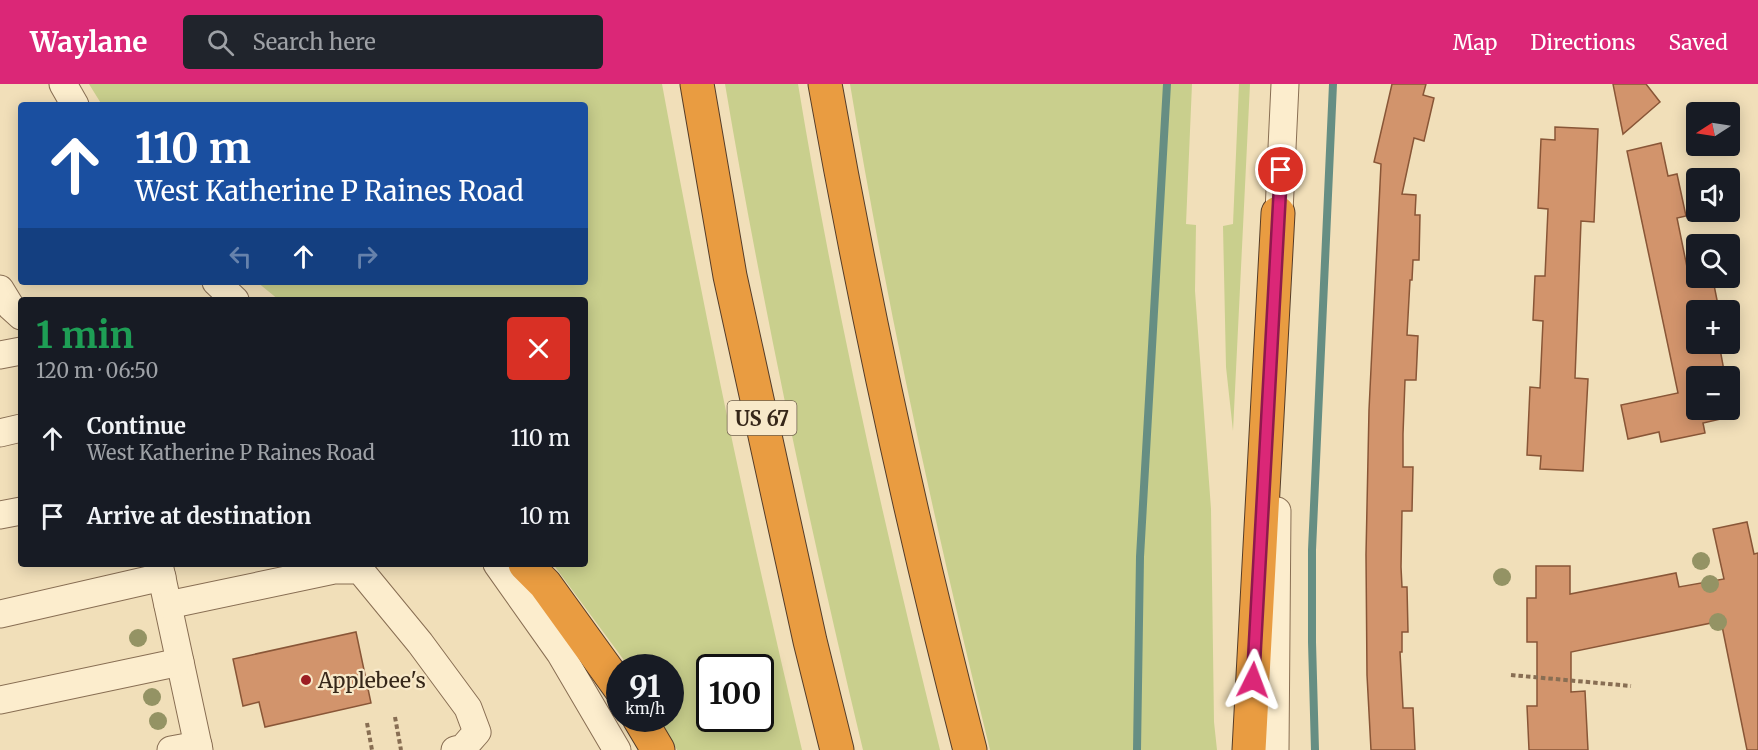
<!DOCTYPE html>
<html lang="en">
<head>
<meta charset="utf-8">
<style>
	:root { --surface:#171b24; --page:#20242c; --text:#f1f3f6; --muted:#9ea1a6; --accent:#db2777 }
	body { margin:0; font-family:Merriweather,serif; background:var(--page); color:var(--text); height:100vh; display:flex; flex-direction:column; font-size:22px; white-space:nowrap }
	* { box-sizing:border-box; margin:0 }
	p { font-size:20px; color:var(--muted) }
	.icon { flex:none; width:33px; height:33px; fill:none; stroke:currentColor; stroke-width:2; stroke-linecap:round; stroke-linejoin:round }
	.map { position:relative; flex:1; overflow:hidden }
	.panel { position:absolute; left:18px; top:213px; width:570px; height:270px; display:flex; flex-direction:column; background:var(--surface); border-radius:6px; box-shadow:0 3px 15px #0003 }
	.panel>* { flex:none }
	.top-card { position:absolute; left:18px; top:18px; width:570px; height:183px; border-radius:6px; box-shadow:0 3px 15px #0003; background:#1a4fa0; color:#fff; overflow:hidden }
	.needle { width:39px; rotate:258deg }
	.tools { position:absolute; left:1686px; top:18px; display:grid; gap:12px }
	.tools a { display:grid; place-items:center; width:54px; height:54px; border-radius:6px; background:var(--surface); box-shadow:0 3px 15px #0003; font-size:30px }
	.speed { position:absolute; left:606px; top:570px; display:flex; gap:12px; font-size:30px; font-weight:700; text-align:center }
	.speed>* { display:grid; place-content:center; width:78px; height:78px; border-radius:50%; background:var(--surface); box-shadow:0 3px 15px #0003; line-height:1 }
	.speed small { font-size:15px; font-weight:400 }
	.speed .limit { border:3px solid #111; border-radius:9px; background:#fff; color:#111 }
	.pin { position:absolute; display:grid; place-items:center; width:51px; height:51px; color:#fff; margin:-26px; border:3px solid #fff; border-radius:50%; box-shadow:0 2px 6px #0007 }
	.me { position:absolute; width:66px; margin:-33px; rotate:3deg; stroke-linejoin:round; filter:drop-shadow(0 0 4px #0008) }
	.turn { display:flex; align-items:center; gap:21px; height:126px; padding:0 18px; font-size:27px }
	.turn .icon { width:78px; height:78px; stroke-width:2.5 }
	.turn b { display:block; font-size:42px; line-height:51px }
	.lanes { display:flex; align-items:center; height:57px; padding:0 18px; background:#0003; justify-content:center; gap:30px; direction:ltr }
	.lanes .off { opacity:.35 }
	.round { display:grid; place-items:center; flex:none; width:63px; height:63px; border-radius:6px; background:var(--page) }
	.headline { display:flex; align-items:center; justify-content:space-between; height:102px; padding:0 18px }
	h1 { font-size:36px; font-weight:700; line-height:45px; color:#1e9e55 }
	ul { padding:0; list-style:none }
	li { display:flex; align-items:center; gap:18px; height:78px; padding:0 18px }
	li div { flex:1 }
	li b { display:block; font-size:22px }
	li em { font-style:normal }
	header { display:flex; align-items:center; gap:36px; box-sizing:border-box; height:84px; padding:0 30px; background:var(--accent); color:#fff }
	header strong { font-size:28px }
	nav { display:flex; gap:33px; margin-inline-start:auto; font-size:21px }
	.search { width:420px; height:54px; background:var(--page); display:flex; align-items:center; gap:15px; box-sizing:border-box; padding:0 21px; border-radius:6px; color:var(--muted); font-size:22px }
	.map>svg:first-child { display:block }
</style>
</head>
<body>
<header>
<strong>Waylane</strong>
<div class="search"><svg class="icon" aria-label="search" viewBox="0 0 24 24"><circle cx="10" cy="10" r="6"/><path d="M15 15l6 6"/></svg>Search here</div>
<nav><a>Map</a><a>Directions</a><a>Saved</a></nav>
</header>
<div class="map">
<svg width="1758" height="666" viewBox="0 0 1758 666">
	<rect width="100%" height="100%" fill="#f1dfb9"/>
	<g fill="#c9cf8d" fill-rule="evenodd">
		<path d="M89,0H662C703,224 749,445 802,666H677L660,635L670,634V584L629,583L553,480H585V216H279L257,198H585V21H102ZM710,584H760V634H710Z"/>
		<path d="M725,0H798C835,224 885,446 940,666H863C810,444 763,225 725,0Z"/>
		<path d="M850,0H1192L1186,140L1196,141L1195,207L1211,425L1214,638L1217,666H990C936,446 887,224 850,0Z"/>
		<polygon points="1239,0 1250,0 1233,347 1226,283 1223,142 1233,140"/>
	</g>
	<g fill="none" stroke-linecap="round" stroke-linejoin="round">
		<g stroke="#668e83" stroke-width="8">
			<polyline points="1137,666 1140,473 1167,0"/>
			<polyline points="1315,666 1312,558 1312,466 1333,0"/>
		</g>
	</g>
	<g fill="#d2946c" stroke="#895637" stroke-width="1.5">
		<polygon points="1392,0 1426,0 1423,11 1434,14 1424,57 1414,54 1402,110 1416,111 1415,131 1420,131 1419,176 1413,176 1412,196 1410,196 1407,251 1418,252 1416,296 1405,296 1403,350 1403,383 1413,383 1412,427 1402,427 1401,483 1402,503 1407,503 1408,548 1402,548 1402,568 1400,568 1403,624 1413,624 1415,666 1371,666 1367,591 1366,471 1369,326 1381,80 1374,78"/>
		<polygon points="1613,0 1646,0 1660,18 1623,50"/>
		<polygon points="1555,43 1598,45 1594,138 1581,137 1575,294 1588,295 1583,387 1540,385 1541,372 1527,371 1530,303 1540,304 1543,237 1533,236 1535,192 1545,192 1548,125 1538,124 1541,55 1555,56"/>
		<polygon points="1661,59 1668,92 1677,90 1686,132 1677,134 1688,188 1696,187 1699,199 1713,196 1719,226 1696,226 1696,260 1726,260 1727,264 1720,265 1725,292 1696,292 1696,326 1730,326 1730,312 1734,332 1703,339 1705,349 1661,358 1659,348 1628,355 1621,321 1678,309 1627,67"/>
		<polygon points="1747,438 1754,470 1758,469 1758,666 1747,666 1721,537 1571,568 1571,608 1585,607 1588,666 1529,666 1527,622 1537,622 1537,558 1527,558 1527,514 1536,514 1536,482 1570,482 1570,510 1676,489 1679,503 1724,495 1713,445"/>
		<polygon points="356,548 371,619 265,643 259,618 243,622 233,575"/>
	</g>
	<g fill="none" stroke-linecap="round" stroke-linejoin="round">
		<g stroke="#886e53" stroke-width="29">
			<g id="minor">
				<polyline points="63,0 75,21"/>
				<polyline points="1278,149 1285,0"/>
				<polyline points="216,198 235,216"/>
				<polyline points="0,205 11,223 21,232"/>
				<polyline points="0,271 21,267"/>
				<polyline points="0,349 21,344"/>
				<polyline points="0,431 21,427"/>
				<polyline points="159,480 199,666"/>
				<polyline points="497,480 560,569 617,666"/>
				<polyline points="168,521 334,486 360,486 420,559 468,624 477,648 463,664 455,666"/>
				<polyline points="0,530 162,493"/>
				<polyline points="0,616 180,578"/>
				<polyline points="171,666 198,661"/>
				<polyline points="1275,666 1277,427"/>
			</g>
		</g>
		<g stroke="#553c28" stroke-width="35">
			<g id="highway">
				<polyline points="697,0 730,192 810,557 837,666"/>
				<path d="M825,0C865,224 913,446 970,666"/>
				<polyline points="525,480 545,500 620,604"/>
				<polyline points="639,634 658,666"/>
				<polyline points="1249,666 1278,129"/>
			</g>
		</g>
		<g stroke="#886e53" stroke-width="4" stroke-dasharray="4.5 3" stroke-linecap="butt">
			<polyline points="1511,591 1631,602"/>
			<polyline points="395,633 401,666"/>
			<polyline points="367,639 372,666"/>
		</g>
		<use href="#minor" stroke="#fcedcd" stroke-width="27"/>
		<use href="#highway" stroke="#e99c41" stroke-width="33"/>
	</g>
	<g fill="#949364">
		<circle cx="1701" cy="477" r="9"/>
		<circle cx="1502" cy="493" r="9"/>
		<circle cx="1710" cy="500" r="9"/>
		<circle cx="1718" cy="538" r="9"/>
		<circle cx="138" cy="554" r="9"/>
		<circle cx="152" cy="613" r="9"/>
		<circle cx="158" cy="637" r="9"/>
	</g>
	<g fill="none" stroke-linecap="round" stroke-linejoin="round">
		<g stroke="#8e194d" stroke-width="15">
			<polyline id="route" points="1253,596 1281,86"/>
		</g>
		<use href="#route" stroke="#db2777" stroke-width="10"/>
	</g>
	<circle fill="#9c1e22" stroke="#f8e9c9" stroke-width="2" cx="306" cy="596" r="6"/>
	<g text-anchor="middle" dominant-baseline="central" stroke-width="4.5" stroke-linejoin="round" paint-order="stroke">
		<rect fill="#f8e9c9" stroke="#70614e" stroke-width="1.5" x="727.5" y="317" width="69" height="34" rx="4.5"/>
		<g font-size="20" font-weight="bold" fill="#362719">
			<text x="762" y="334">US 67</text>
		</g>
		<g font-size="21" fill="#362719" stroke="#f8e9c9" text-anchor="start">
			<text x="318" y="596">Applebee's</text>
		</g>
	</g>
</svg>
<div class="tools">
<a><svg class="needle" viewBox="-14 -14 28 28"><path d="M0-13l5 13h-10z" fill="#e53935"/><path d="M0 13l5-13h-10z" fill="#9ea1a6"/></svg></a>
<a><svg class="icon" aria-label="sound" viewBox="0 0 24 24"><path d="M4 9h4l5-4v14l-5-4H4zM17 9q2 3 0 6"/></svg></a>
<a><svg class="icon" aria-label="search" viewBox="0 0 24 24"><circle cx="10" cy="10" r="6"/><path d="M15 15l6 6"/></svg></a>
<a>+</a>
<a>−</a>
</div>
<div class="speed"><div>91<small>km/h</small></div><div class="limit">100</div></div>
<div class="pin" style="left:1281px;top:86px;background:#d93025"><svg class="icon" aria-label="arrive" viewBox="0 0 24 24"><path d="M6 21V4h12l-3 4 3 4H6"/></svg></div>
<svg class="me" style="left:1253px;top:596px" viewBox="-20 -20 40 40"><path d="M0-17L14 15 0 8-14 15z" fill="#db2777" stroke="#fff" stroke-width="4"/></svg>
<div class="top-card">
<div class="turn"><svg class="icon" aria-label="ahead" viewBox="0 0 24 24"><path d="M12 20V5M6 11l6-6 6 6"/></svg><div><b>110 m</b>West Katherine P Raines Road</div></div>
<div class="lanes"><svg class="icon off" aria-label="left" viewBox="0 0 24 24"><path d="M17 20v-9H6M10 6l-5 5 5 5"/></svg><svg class="icon" aria-label="ahead" viewBox="0 0 24 24"><path d="M12 20V5M6 11l6-6 6 6"/></svg><svg class="icon off" aria-label="right" viewBox="0 0 24 24"><path d="M7 20v-9h11M14 6l5 5-5 5"/></svg></div>
</div>
<section class="panel">
<div class="headline"><div><h1>1 min</h1><p>120 m · 06:50</p></div><a class="round" style="background:#d93025;color:#fff"><svg class="icon" aria-label="close" viewBox="0 0 24 24"><path d="M6 6l12 12M18 6L6 18"/></svg></a></div>
<ul>
<li><svg class="icon" aria-label="ahead" viewBox="0 0 24 24"><path d="M12 20V5M6 11l6-6 6 6"/></svg><div><b>Continue</b><p>West Katherine P Raines Road</p></div><em>110 m</em></li>
<li><svg class="icon" aria-label="arrive" viewBox="0 0 24 24"><path d="M6 21V4h12l-3 4 3 4H6"/></svg><div><b>Arrive at destination</b></div><em>10 m</em></li>
</ul>
</section>
</div>
</body>
</html>
